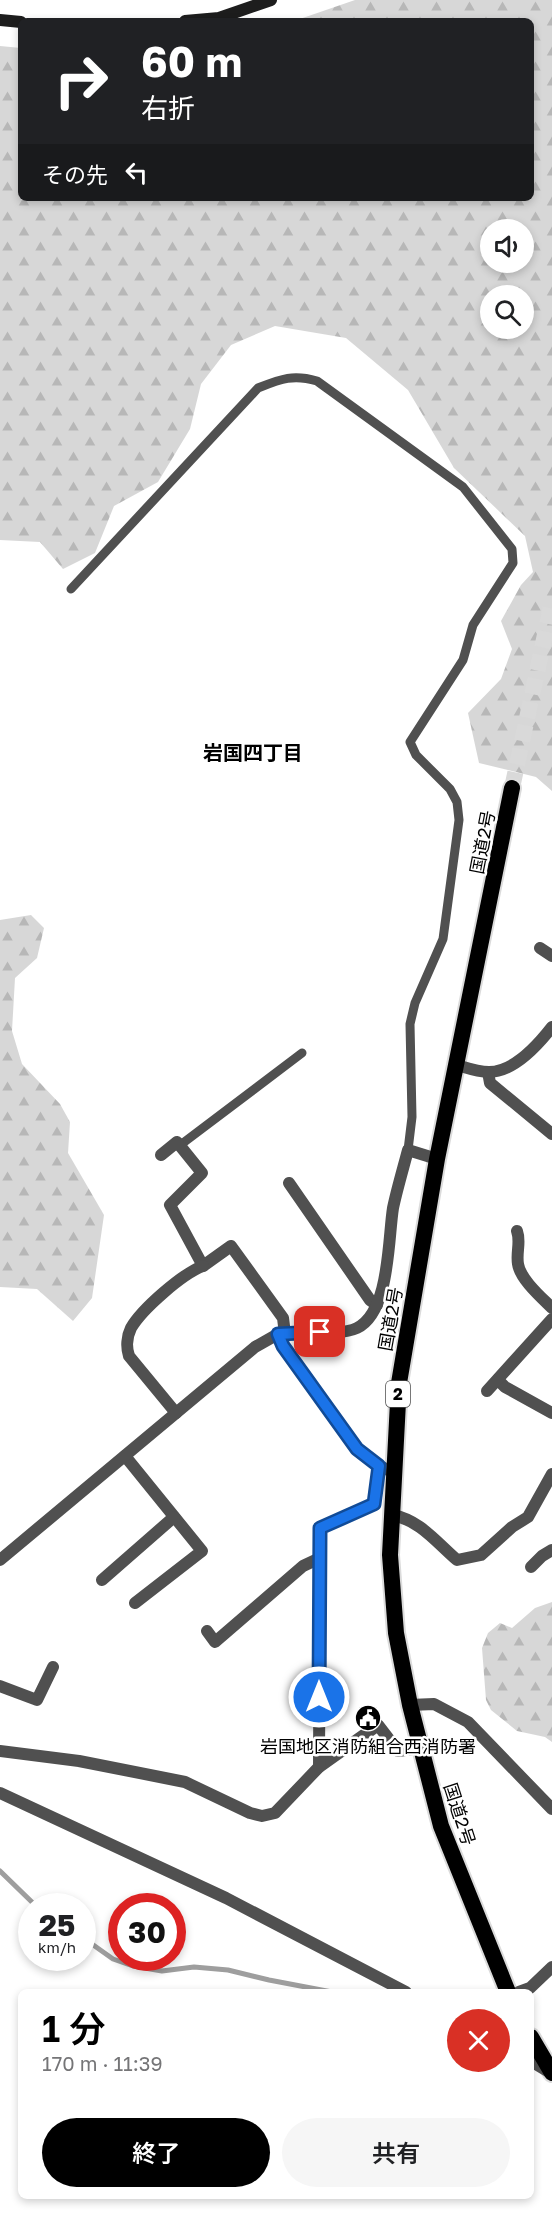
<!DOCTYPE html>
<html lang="ja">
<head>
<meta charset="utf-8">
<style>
	:root { --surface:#fff; --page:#f6f6f6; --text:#202124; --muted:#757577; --accent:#000 }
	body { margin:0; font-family:"Golos Text","Noto Sans JP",sans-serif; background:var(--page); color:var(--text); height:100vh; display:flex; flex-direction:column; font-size:22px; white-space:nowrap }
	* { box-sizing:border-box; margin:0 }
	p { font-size:20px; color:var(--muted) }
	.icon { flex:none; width:33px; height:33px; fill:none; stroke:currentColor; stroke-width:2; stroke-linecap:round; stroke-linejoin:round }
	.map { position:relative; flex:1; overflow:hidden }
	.sheet { position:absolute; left:18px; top:1989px; width:516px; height:210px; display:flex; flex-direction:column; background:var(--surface); border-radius:9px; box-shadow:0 3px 9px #0003 }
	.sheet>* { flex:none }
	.guide { position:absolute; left:18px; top:18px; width:516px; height:183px; border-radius:9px; box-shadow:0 3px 9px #0003; background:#202124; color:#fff; overflow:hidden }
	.tools { position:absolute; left:480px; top:219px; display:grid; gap:12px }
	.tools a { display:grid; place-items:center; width:54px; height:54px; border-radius:50%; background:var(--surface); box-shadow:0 3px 9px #0003; font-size:30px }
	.speed { position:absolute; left:18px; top:1893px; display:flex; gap:12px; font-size:30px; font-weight:700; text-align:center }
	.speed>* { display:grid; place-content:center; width:78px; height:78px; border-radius:50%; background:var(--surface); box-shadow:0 3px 9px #0003; line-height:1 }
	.speed small { font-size:15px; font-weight:400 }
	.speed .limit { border:9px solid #d22; background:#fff; color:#111 }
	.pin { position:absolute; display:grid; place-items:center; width:51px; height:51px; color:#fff; margin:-26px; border-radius:12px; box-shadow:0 3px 9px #0006 }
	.me { position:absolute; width:66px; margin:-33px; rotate:0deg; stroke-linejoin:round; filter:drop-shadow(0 0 4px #0008) }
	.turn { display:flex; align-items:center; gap:21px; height:126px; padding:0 24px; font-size:27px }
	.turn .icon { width:78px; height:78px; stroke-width:2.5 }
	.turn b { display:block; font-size:42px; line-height:51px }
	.then { display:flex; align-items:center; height:57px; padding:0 24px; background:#0003; gap:12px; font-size:22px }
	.round { display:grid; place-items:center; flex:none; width:63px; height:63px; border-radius:32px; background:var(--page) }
	.summary { display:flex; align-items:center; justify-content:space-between; height:102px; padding:0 24px }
	h1 { font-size:36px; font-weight:600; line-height:45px; color:var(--accent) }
	.primary-button { display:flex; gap:12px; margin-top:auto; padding:12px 24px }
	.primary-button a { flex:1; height:69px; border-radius:36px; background:var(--accent); color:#fff; font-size:24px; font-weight:600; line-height:69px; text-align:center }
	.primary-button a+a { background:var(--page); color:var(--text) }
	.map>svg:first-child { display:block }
</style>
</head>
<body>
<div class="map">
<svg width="552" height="2218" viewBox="0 0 552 2218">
	<defs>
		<pattern id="forest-firs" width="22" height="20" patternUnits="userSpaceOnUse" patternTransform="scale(1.5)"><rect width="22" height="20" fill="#d7d7d7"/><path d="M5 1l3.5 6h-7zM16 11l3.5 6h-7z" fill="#b7b7b7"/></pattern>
	</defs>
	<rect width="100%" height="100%" fill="#fff"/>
	<g fill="url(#forest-firs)" fill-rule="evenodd">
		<path d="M355,0H552V791L536,777L479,763L468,713L501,679L512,649L501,621L521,585L533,572L525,536L454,468L408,390L346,338L275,326L231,345L201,384L190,429L158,482L114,506L95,553L63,569L40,542L0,540V46L21,48V198H531V21H294ZM490,230H524V262H490ZM490,296H524V328H490Z"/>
		<polygon points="31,915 44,928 37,958 15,978 12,1031 22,1064 60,1104 70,1122 68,1153 104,1215 92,1298 73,1321 37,1289 0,1287 0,920"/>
		<polygon points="552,1602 552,1742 545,1737 517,1731 491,1710 486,1700 482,1648 488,1633 500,1623 512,1628 535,1608"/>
	</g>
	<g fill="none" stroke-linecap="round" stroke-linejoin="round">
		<g stroke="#9e9e9e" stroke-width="5">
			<polyline points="0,1871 36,1906"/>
			<polyline points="82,1937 113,1959 133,1966 162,1971 194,1967 228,1970 269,1980 332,1992"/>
		</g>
		<polyline stroke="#d9d9d9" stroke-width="16" stroke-dasharray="16 8" stroke-linecap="butt" points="512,788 552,602"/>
		<g stroke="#dbdbdb" stroke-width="20">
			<g id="trunk">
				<polyline points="508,1992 441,1826 410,1705 396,1633 390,1555 399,1383 437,1159 512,788"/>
				<polyline points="531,2037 552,2073"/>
			</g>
		</g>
		<g stroke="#505050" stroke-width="9">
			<path d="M71,589L258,388C281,379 293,374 317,381L463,487L512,549L513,563L473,625L463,660L410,742L416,755L450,789L457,802L459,820L443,939L415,1003L410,1024L412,1117L408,1150"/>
			<polyline points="179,1146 302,1053"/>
		</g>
		<g stroke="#505050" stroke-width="12">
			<polyline points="540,948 552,956"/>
			<path d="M457,1065C467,1068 478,1072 489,1072C514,1072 538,1045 552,1027"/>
			<polyline points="488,1072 490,1083 552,1134"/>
			<polyline points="161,1155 177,1142 202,1173 170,1205 203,1266 231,1246 283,1318 285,1334"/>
			<polyline points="289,1183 370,1300 377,1305"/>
			<path d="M517,1231C521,1242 516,1252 518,1264C520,1279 542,1298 552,1308"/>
			<path d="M279,1334C299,1332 341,1336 357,1328C390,1312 388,1239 393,1208C397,1189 403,1169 408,1150L437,1159"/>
			<polyline points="498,1380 505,1387 552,1413"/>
			<polyline points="487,1391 552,1319"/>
			<path d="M176,1413L129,1356C126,1347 127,1336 131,1328C142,1309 182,1274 203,1266"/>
			<polyline points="125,1456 202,1551 135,1603"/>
			<path d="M392,1515C420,1520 436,1542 457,1560L481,1555L512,1527L528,1517L552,1474"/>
			<polyline points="0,1560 255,1347 278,1334 283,1346 357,1449 379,1466 393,1472"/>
			<polyline points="531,1567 542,1556 552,1550"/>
			<polyline points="102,1580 174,1517"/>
			<polyline points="207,1631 215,1642 303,1566 320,1558"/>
			<polyline points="0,1686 37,1700 53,1667"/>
			<polyline points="410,1705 434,1704 468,1722 552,1809"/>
			<polyline points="0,1751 79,1761 185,1782 250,1813 262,1816 275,1813 319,1767 378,1725 398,1751 421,1748"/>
			<polyline points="319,1767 320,1528 374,1504 379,1466"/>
			<polyline points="519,1992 530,1988 552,1967"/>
		</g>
		<g stroke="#505050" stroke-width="12">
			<polyline points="0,1793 226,1898 406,1992"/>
			<polyline points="531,2061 551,2073"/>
		</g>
		<g stroke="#1d1d1d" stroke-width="12">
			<polyline points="0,20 21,22"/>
			<polyline points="185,21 219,18 271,0"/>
		</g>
		<use href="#trunk" stroke="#000" stroke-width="16"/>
	</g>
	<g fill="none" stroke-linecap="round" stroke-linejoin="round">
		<g stroke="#114b97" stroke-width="15">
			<polyline id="route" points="319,1697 320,1528 374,1504 379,1466 357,1449 283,1346 278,1334 320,1332"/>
		</g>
		<use href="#route" stroke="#1a73e8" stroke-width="10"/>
	</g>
	<defs>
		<g id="civic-disc" transform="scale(1.35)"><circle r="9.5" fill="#000" stroke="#fff"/><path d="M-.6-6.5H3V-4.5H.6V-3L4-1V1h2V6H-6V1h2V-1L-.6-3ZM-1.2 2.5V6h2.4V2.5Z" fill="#fff"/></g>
	</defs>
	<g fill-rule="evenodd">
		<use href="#civic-disc" x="368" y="1718"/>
	</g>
	<g text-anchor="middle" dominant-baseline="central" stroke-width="5" stroke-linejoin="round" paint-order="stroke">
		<rect fill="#fff" stroke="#4c4c4c" stroke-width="1.5" x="386" y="1381" width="24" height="26" rx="4.5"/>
		<g font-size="16" font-weight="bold" fill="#000">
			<text x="398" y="1394">2</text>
		</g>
		<g font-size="18" fill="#000" stroke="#fff">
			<text transform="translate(482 842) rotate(-79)">国道2号</text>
			<text transform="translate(390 1319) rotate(-80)">国道2号</text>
			<text transform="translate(460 1814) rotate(72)">国道2号</text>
		</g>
		<g font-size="18" fill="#000" stroke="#fff">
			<text x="368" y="1746">岩国地区消防組合西消防署</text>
		</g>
		<g font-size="20" font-weight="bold" fill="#000" stroke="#fff">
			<text x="253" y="752">岩国四丁目</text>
		</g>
	</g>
</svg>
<div class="tools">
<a><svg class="icon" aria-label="sound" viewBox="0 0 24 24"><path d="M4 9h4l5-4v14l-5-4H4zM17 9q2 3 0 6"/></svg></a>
<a><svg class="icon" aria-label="search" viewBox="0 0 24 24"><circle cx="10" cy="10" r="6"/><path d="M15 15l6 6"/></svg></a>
</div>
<div class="speed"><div>25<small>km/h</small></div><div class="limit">30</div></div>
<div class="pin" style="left:320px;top:1332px;background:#d93025"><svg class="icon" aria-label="arrive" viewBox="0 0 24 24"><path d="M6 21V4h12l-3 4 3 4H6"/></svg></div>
<svg class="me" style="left:319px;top:1697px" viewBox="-20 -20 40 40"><circle r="17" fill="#1a73e8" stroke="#fff" stroke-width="3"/><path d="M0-11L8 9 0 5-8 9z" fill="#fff"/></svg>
<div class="guide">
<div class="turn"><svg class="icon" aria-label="right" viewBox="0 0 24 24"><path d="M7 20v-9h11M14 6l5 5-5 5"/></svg><div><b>60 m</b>右折</div></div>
<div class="then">その先<svg class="icon" aria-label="left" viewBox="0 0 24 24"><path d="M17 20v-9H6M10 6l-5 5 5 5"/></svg></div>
</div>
<section class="sheet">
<div class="summary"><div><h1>1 分</h1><p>170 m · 11:39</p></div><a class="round" style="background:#d93025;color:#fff"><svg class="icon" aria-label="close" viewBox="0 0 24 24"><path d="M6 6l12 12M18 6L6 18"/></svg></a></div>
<div class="primary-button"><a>終了</a><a>共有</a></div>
</section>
</div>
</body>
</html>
